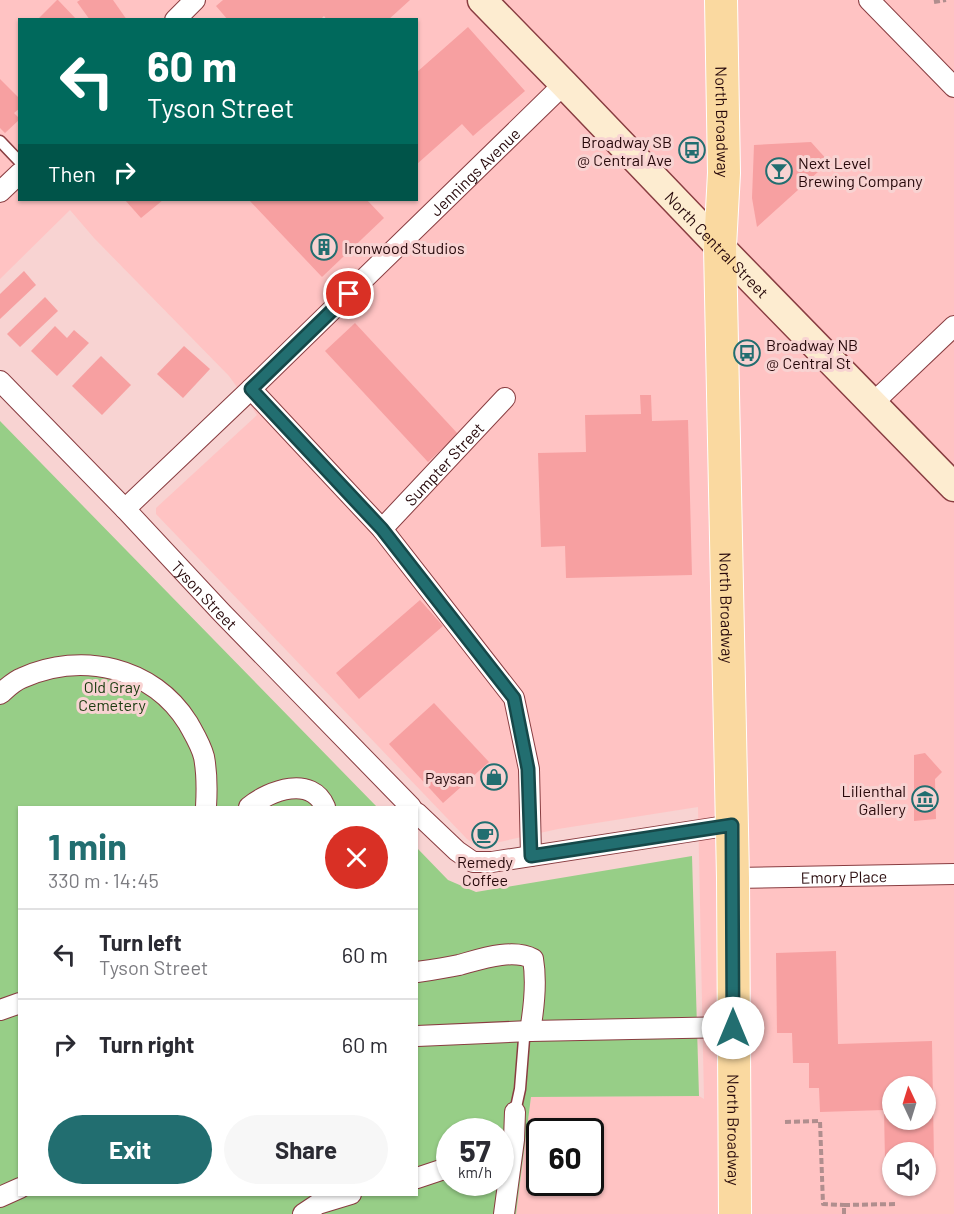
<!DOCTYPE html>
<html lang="en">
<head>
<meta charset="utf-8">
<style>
	:root { --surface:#fff; --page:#f7f7f7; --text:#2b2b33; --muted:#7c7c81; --line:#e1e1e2; --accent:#226e70 }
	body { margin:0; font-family:Barlow,sans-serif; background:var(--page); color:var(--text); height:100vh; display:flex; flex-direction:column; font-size:22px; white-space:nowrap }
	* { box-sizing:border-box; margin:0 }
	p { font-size:20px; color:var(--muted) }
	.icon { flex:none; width:33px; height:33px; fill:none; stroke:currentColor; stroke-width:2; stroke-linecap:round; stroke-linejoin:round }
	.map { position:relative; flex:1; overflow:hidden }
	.side { position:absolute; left:18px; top:806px; width:400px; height:390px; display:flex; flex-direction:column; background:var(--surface); border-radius:0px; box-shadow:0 2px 4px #0004 }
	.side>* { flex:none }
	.guide { position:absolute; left:18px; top:18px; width:400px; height:183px; border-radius:0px; box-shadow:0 2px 4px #0004; background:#00695c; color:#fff; overflow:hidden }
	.needle { width:39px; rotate:356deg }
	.tools { position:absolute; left:882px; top:1076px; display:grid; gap:12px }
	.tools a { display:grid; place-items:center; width:54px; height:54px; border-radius:50%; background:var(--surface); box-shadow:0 2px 4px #0004; font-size:30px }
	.speed { position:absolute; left:436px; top:1118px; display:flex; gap:12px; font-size:30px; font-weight:700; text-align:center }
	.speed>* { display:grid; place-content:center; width:78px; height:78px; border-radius:50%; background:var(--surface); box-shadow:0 2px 4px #0004; line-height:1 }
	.speed small { font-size:15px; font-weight:400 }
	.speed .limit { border:3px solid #111; border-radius:9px; background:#fff; color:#111 }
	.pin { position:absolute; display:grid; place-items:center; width:51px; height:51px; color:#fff; margin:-26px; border:3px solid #fff; border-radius:50%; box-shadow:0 2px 6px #0007 }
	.me { position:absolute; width:66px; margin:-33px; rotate:0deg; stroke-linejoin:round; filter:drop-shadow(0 0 4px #0008) }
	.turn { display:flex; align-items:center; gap:21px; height:126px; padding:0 30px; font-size:27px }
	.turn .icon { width:78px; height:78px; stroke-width:2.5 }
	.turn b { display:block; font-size:42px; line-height:51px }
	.then { display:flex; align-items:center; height:57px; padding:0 30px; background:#0003; gap:12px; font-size:22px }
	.round { display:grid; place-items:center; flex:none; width:63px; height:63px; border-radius:32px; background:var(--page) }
	.head { display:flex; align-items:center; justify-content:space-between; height:102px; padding:0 30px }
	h1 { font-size:36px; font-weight:700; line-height:45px; color:var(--accent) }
	.action { display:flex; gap:12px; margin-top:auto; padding:12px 30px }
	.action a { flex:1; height:69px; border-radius:36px; background:var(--accent); color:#fff; font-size:24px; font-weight:700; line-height:69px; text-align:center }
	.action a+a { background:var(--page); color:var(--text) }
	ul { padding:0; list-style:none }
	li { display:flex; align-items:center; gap:18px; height:90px; padding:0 30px; border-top:2px solid var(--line) }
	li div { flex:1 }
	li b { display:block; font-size:22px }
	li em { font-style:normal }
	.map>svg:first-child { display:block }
</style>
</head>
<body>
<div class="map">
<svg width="954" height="1214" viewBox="0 0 954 1214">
	<rect width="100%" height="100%" fill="#f8d3d2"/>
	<path fill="#ffc3c3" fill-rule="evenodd" d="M0,0H954V1214H516L531,1097L699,1096L704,1099L698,807L558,829L486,845L474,844L467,839L156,514V508L257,415L229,376L94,238L70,210L0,279ZM20,20H417V200H20ZM892,1086H926V1119H892ZM540,1131H591V1182H540ZM892,1152H926V1185H892Z"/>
	<path fill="#97ce87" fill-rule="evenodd" d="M0,421L377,807H20V1194H417V848L448,880L476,892L692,856L699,1096L531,1097L516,1214H0ZM450,1131H501V1182H450Z"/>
	<g fill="#f7a0a1" fill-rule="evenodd">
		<polygon points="57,0 58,0 77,20 37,20"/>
		<polygon points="80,0 113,0 127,20 90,20 77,2"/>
		<polygon points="223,0 410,0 388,20 327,20 324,16 320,20 228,20 216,6"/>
		<polygon points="468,27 525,91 473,136 462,124 417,164 417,72"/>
		<polygon points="0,79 20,99 20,108 14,113 20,119 5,133 0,128"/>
		<polygon points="811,142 829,162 757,227 752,198 754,145"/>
		<polygon points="125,200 163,200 141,218"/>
		<polygon points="249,200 367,200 384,218 322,277"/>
		<polygon points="24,271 36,285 0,319 0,294"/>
		<polygon points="45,297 58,311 20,347 7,334"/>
		<polygon points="355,323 458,434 428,462 325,351"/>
		<polygon points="55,326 67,338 74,330 89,343 57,376 31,351"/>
		<polygon points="184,346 210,369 183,398 157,374"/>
		<polygon points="101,356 131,385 102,415 72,386"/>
		<polygon points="640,395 651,395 652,421 688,420 692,575 566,578 565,546 541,547 538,453 586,452 585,415 641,414"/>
		<polygon points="420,600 443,626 359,699 336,673"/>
		<polygon points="434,703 489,762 443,803 389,744"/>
		<polygon points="925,753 942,772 935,779 936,819 914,821 914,755"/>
		<path d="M836,951L838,1044L932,1041L934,1160H926V1152H892V1161H885L884,1110L820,1112L819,1088H809V1063H793L792,1033H777L776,953ZM892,1086H926V1119H892Z"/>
	</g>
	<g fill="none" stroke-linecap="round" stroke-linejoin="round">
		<g stroke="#893d41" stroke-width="13">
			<g id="service">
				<polyline points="0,141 20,162"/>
				<polyline points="515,1112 520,1089 524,1039 530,1031"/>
			</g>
		</g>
		<g stroke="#893d41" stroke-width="22">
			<g id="minor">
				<polyline points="869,0 954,87"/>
				<polyline points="175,20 195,0"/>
				<polyline points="0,192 20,173"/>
				<path id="s1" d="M0,381L125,509L222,613L411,807"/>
				<polyline points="251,389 382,529 514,698 529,769 531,856"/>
				<polyline points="873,403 954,326"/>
				<path id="s2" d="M125,509L251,389L564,84"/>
				<path id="s3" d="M382,529L505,398"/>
				<path d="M0,694C7,688 14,681 22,678C82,651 153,667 188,723C194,734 201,745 204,757C207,773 207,790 206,807"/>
				<path d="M249,807C270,790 312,775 325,807"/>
				<polyline points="417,813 457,851 473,862 492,862 732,825"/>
				<path id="s4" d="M733,878L954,874"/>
				<path d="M417,972C431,970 445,968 459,965C481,959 513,948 533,959C537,982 534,1008 530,1031"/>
				<polyline points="0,1010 20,1003"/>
				<polyline points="417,1036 530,1031 733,1027"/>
				<polyline points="417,1178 450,1167"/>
				<polyline points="0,1197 20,1188"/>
				<polyline points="303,1214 318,1204 351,1194"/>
				<polyline points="504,1214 514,1140 515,1112"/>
			</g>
		</g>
		<g stroke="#893d41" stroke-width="31">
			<g id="secondary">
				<path id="s5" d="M482,0L564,84L720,247L954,487"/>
			</g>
		</g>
		<g stroke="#fff" stroke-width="34">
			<g id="primary">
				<path id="s6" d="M721,0L724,173L720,247L733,878L735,1214"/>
			</g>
		</g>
		<g stroke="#b08e8e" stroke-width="4" stroke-dasharray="6 3" stroke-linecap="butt">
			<polyline points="934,2 946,0"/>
			<polyline points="785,1122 820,1121 823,1204 844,1205"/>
			<polyline points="844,1214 844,1205 896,1204"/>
		</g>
		<use href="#service" stroke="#fff" stroke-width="10"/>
		<use href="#minor" stroke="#fff" stroke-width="20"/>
		<use href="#secondary" stroke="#fdecd0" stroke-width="28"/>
		<use href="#primary" stroke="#fad9a0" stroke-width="32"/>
	</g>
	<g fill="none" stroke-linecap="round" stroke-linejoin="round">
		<g stroke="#164849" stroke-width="15">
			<polyline id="route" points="349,294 251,389 382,529 514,698 528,769 531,856 732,825 733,1028"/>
		</g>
		<use href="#route" stroke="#226e70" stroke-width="10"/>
	</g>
	<defs>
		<g id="bus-ring" transform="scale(1.35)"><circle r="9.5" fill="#f8d3d2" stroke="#226e70" stroke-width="1.5"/><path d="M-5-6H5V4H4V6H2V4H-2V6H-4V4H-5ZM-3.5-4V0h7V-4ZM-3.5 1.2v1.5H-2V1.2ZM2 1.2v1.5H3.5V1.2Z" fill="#226e70"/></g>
		<g id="bar-ring" transform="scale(1.35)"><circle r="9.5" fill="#f8d3d2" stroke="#226e70" stroke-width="1.5"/><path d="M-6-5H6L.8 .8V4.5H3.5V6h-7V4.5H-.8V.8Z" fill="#226e70"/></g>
		<g id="building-ring" transform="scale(1.35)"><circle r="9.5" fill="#f8d3d2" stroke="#226e70" stroke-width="1.5"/><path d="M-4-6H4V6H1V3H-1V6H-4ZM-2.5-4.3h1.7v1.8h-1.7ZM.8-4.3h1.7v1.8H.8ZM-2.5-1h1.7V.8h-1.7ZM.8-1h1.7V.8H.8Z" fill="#226e70"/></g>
		<g id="shop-ring" transform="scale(1.35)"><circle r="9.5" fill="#f8d3d2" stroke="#226e70" stroke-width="1.5"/><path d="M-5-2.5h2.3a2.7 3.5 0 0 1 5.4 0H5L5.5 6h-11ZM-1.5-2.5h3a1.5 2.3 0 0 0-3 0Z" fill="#226e70"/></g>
		<g id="museum-ring" transform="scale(1.35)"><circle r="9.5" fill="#f8d3d2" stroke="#226e70" stroke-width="1.5"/><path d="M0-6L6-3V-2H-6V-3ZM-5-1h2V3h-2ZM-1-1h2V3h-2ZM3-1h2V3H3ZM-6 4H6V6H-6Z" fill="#226e70"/></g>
		<g id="cafe-ring" transform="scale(1.35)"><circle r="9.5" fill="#f8d3d2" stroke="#226e70" stroke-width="1.5"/><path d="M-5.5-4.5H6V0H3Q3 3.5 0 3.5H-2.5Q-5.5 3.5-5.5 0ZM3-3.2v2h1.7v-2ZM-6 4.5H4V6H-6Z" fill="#226e70"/></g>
	</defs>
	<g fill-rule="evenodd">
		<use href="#bus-ring" x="692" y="150"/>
		<use href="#bar-ring" x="779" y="171"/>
		<use href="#building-ring" x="324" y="247"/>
		<use href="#bus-ring" x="747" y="353"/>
		<use href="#shop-ring" x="494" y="777"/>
		<use href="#museum-ring" x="925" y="799"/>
		<use href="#cafe-ring" x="485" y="835"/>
	</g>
	<g text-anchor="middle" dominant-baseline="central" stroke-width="6" stroke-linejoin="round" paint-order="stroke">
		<g font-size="16" fill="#27090b" stroke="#f8d3d2">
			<text stroke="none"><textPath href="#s6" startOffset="122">North Broadway</textPath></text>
			<text stroke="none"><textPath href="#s2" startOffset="486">Jennings Avenue</textPath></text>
			<text stroke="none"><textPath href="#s5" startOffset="339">North Central Street</textPath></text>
			<text stroke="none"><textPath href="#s3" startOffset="90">Sumpter Street</textPath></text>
			<text stroke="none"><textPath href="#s1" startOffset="296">Tyson Street</textPath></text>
			<text stroke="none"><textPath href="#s6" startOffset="608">North Broadway</textPath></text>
			<text stroke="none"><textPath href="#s4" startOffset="111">Emory Place</textPath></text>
			<text stroke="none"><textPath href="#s6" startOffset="1130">North Broadway</textPath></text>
		</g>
		<g font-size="16" fill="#27090b" stroke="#f8d3d2" text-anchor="end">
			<text x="672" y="141">Broadway SB<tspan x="672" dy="18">@ Central Ave</tspan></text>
			<text x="798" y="162" text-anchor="start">Next Level<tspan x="798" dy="18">Brewing Company</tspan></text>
			<text x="344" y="247" text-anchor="start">Ironwood Studios</text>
			<text x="766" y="344" text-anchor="start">Broadway NB<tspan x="766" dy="18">@ Central St</tspan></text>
			<text x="474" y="777">Paysan</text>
			<text x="906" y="790">Lilienthal<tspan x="906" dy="18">Gallery</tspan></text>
			<text x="485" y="861" text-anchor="middle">Remedy<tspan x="485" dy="18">Coffee</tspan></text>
		</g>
		<g font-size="16" fill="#193a0e" stroke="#f8d3d2">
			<text x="112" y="686">Old Gray<tspan x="112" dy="18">Cemetery</tspan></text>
		</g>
	</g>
</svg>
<div class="tools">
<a><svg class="needle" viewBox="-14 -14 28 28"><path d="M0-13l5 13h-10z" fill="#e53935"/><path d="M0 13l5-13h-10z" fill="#7c7c81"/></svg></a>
<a><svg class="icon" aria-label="sound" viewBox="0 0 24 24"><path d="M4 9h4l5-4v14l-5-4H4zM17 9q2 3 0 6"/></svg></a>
</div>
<div class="speed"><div>57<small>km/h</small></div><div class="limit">60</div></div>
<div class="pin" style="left:349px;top:294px;background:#d93025"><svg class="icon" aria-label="arrive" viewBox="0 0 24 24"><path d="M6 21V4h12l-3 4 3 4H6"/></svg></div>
<svg class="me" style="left:733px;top:1028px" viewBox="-20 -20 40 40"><circle r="19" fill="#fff"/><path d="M0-13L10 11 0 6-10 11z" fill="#226e70"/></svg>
<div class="guide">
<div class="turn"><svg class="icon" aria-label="left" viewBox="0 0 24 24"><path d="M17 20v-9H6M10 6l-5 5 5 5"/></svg><div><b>60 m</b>Tyson Street</div></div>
<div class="then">Then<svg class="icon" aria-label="right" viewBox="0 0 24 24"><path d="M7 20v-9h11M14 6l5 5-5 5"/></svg></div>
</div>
<section class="side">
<div class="head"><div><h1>1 min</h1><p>330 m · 14:45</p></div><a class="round" style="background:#d93025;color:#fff"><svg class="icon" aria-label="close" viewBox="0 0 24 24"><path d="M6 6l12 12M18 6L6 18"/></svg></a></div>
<ul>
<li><svg class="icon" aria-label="left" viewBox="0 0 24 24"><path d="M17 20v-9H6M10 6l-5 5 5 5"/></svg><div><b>Turn left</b><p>Tyson Street</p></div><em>60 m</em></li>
<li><svg class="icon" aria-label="right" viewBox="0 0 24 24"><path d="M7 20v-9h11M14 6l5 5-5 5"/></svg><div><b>Turn right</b></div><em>60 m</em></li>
</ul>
<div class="action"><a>Exit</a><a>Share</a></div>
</section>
</div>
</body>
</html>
